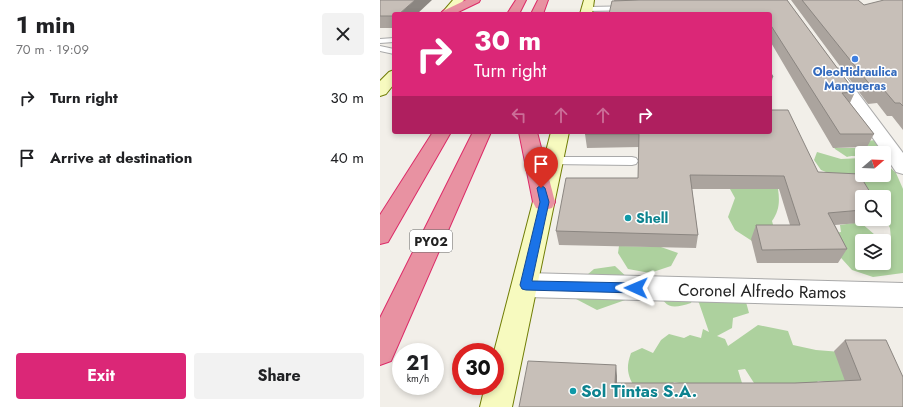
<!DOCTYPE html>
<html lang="en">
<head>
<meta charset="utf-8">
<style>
	:root { --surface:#fff; --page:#f2f2f2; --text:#202124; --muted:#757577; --accent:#db2777 }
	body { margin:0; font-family:Jost,sans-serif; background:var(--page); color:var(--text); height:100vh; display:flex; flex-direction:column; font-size:15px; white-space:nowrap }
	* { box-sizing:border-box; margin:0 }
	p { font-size:13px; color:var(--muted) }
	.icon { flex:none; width:22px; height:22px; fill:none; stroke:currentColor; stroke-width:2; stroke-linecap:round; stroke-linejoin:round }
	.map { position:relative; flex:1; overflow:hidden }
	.sheet { display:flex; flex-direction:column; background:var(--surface); width:380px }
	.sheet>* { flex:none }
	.banner { position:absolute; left:12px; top:12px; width:380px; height:122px; border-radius:4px; box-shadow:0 2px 6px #0003; background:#db2777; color:#fff; overflow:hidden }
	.needle { width:26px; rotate:71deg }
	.tools { position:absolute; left:475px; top:146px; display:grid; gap:8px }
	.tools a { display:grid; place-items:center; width:36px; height:36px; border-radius:4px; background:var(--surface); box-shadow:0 2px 6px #0003; font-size:20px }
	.speed { position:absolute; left:12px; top:343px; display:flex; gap:8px; font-size:20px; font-weight:700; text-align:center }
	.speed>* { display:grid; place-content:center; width:52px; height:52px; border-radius:50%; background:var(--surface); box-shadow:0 2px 6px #0003; line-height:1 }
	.speed small { font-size:10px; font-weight:400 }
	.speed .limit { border:6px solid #d22; background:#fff; color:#111 }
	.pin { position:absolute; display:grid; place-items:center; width:34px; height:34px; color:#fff; margin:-41px -17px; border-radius:50% 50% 50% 0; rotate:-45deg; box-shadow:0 0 4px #0007 }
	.pin .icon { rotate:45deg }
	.me { position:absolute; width:44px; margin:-22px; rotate:271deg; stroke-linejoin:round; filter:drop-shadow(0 0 3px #0008) }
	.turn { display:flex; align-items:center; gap:14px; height:84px; padding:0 16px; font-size:18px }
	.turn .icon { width:52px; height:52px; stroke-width:2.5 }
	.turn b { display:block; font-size:28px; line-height:34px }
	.lanes { display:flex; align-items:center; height:38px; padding:0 16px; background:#0003; justify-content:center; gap:20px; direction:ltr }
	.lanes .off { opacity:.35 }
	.round { display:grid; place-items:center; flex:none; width:42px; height:42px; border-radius:4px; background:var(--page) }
	.overview { display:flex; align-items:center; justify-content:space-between; height:68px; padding:0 16px }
	h1 { font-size:24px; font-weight:700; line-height:30px }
	.cta { display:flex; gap:8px; margin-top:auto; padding:8px 16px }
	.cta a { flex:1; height:46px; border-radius:4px; background:var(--accent); color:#fff; font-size:16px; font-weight:700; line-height:46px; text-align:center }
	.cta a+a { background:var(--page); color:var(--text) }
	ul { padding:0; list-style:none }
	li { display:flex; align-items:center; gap:12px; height:60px; padding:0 16px }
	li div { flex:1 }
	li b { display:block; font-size:15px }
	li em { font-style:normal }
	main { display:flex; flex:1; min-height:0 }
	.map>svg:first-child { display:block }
</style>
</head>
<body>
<main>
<section class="sheet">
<div class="overview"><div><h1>1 min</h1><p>70 m · 19:09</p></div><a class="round"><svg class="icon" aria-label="close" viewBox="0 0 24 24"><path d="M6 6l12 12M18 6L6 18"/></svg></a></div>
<ul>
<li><svg class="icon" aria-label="right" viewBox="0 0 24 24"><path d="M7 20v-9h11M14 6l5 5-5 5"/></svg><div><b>Turn right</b></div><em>30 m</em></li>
<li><svg class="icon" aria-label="arrive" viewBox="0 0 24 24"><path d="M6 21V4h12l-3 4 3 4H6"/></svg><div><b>Arrive at destination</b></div><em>40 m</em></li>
</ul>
<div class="cta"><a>Exit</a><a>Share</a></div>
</section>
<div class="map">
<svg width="523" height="407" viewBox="0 0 523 407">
	<rect width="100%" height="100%" fill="#f2efe9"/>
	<g fill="#add19e">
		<path d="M495,140L503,146L499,148H496V153H482V156C477,157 473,155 467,157L455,149L451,143L458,148H477L481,142Z"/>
		<polygon points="437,152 461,159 482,158 482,175 504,175 504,162 516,173 523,189 523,273 493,277 472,270 453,249 443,234 461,232 460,225 480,222 502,241 482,241 482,263 504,263 504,243 511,238 510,228 504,218 504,197 492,197 478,185 441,170 434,160"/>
		<path d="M345,180L398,189C400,202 399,211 392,221L395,232L372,241L355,230L348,217L355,198Z"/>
		<polygon points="239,246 281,247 298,253 291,266 270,273 248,269 238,253"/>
		<polygon points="235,266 251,281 248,299 217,310 196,299 194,286 214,269"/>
		<path d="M335,279L363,291L369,313L353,318L352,328L337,336L345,339L348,346L378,325L408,331L413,345L436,350L461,352L474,377L465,385L452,382L438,381L427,392L392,393L374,383L365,369L358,370L362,383L353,402L327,405L305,384L294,382L286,392L258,393C248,377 245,370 251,353L262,348L273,353L281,340L289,334L304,338L310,335L321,338L323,329L329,332L319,303L314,294L311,303C292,309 284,309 278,288L281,283L300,282L314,294L320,284Z"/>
	</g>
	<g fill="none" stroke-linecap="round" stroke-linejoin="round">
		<g stroke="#a9a9a9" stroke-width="2">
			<g id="lane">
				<polygon points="265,0 271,0 269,6 259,10 208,11 205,9 208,7 259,6 263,5"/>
				<polygon points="14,38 14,42 0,43 0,39"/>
				<polygon points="0,46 14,49 14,54 0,51"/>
				<polygon points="174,157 252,157 256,158 258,161 256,164 252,165 170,164 168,161 170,158"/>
			</g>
		</g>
		<g stroke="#a9a9a9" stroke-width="2">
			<g id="street">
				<polygon points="455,68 460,69 523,153 523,174 516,172 448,72 450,69"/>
				<polygon points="146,273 523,283 523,307 146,297 137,293 133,285 137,277"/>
			</g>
		</g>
		<g stroke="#707d05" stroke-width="2">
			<g id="secondary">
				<polygon points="73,0 84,0 73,14 61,14"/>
				<polygon points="204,0 214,0 212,14 200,14"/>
				<polygon points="14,70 14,84 6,94 0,96 0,81 9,72"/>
				<polygon points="171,132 189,132 132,407 100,407 105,386 115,386 115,352 114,352"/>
			</g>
		</g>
		<g stroke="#dc2a67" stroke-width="2">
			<g id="highway">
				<polygon points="86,0 100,0 99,2 74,14 61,13 63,11"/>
				<polygon points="136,0 146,0 139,14 127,14"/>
				<polygon points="158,0 168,0 163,14 151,14"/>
				<polygon points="53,132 71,132 8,242 0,244 0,215"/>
				<polygon points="93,132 111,132 11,361 0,365 0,318"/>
				<polygon points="139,132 157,132 175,202 172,208 164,210 156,208 153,202"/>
			</g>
		</g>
		<use href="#lane" fill="#fff" fill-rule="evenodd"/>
		<use href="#street" fill="#fff" fill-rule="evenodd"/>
		<use href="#secondary" fill="#f7fabf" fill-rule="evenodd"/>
		<use href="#highway" fill="#e892a2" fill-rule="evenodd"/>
	</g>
	<g fill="#aba49e">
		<polygon points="0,0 14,14 14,28 0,28"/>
		<polygon points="234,0 407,0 475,92 470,103 494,134 487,147 453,148 390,41 390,14 234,1"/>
		<polygon points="411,0 478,0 484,5 523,0 523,130 512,116 507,116 497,103 488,104"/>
		<polygon points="390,71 393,77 390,88"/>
		<polygon points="390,132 438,172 482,197 482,219 493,219 491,222 455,225 467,249 458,263 377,263 371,239 376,225 410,225 399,189 312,189 318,235 316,248 179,245 176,231 258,178 259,147 207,148 205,134"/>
		<polygon points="465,340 523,377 139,407 237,376 237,383 415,383 465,381 454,351"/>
	</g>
	<g fill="#8b8681">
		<polygon points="35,0 52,0 37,14 19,14"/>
		<polygon points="236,365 237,376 237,392 235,383"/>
	</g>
	<g fill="#c7bfb8" stroke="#8b8681">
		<polygon points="0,0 35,0 19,14 14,14 14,16 0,16"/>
		<polygon points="259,0 407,0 475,92 462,93 494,134 460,134 390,24 390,14 229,14 232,1"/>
		<polygon points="422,0 478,0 484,5 504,0 523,0 523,106 520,103 515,103 504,90 495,91"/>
		<polygon points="390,71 393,77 390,77"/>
		<polygon points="390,110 408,110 438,172 479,174 493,197 482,197 482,210 448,213 467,249 382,250 376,225 420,225 404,176 310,175 318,235 176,231 186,178 258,178 259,134 205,134 206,132 390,132"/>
		<polygon points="465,340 506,340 523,377 523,407 139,407 148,361 236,365 235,383 415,383 481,380"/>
	</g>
	<polygon fill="#1a73e8" stroke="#114b97" points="161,185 165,188 169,202 152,281 256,283 259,285 261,288 259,292 256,293 146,290 142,289 140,285 160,202 157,188"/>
	<circle fill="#3f7fe0" stroke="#fff" stroke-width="1.5" cx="475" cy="59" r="4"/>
	<g fill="#0f9aa8" stroke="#fff" stroke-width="1.5">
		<circle cx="248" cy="218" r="4"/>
		<circle cx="193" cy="391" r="4"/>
	</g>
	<g text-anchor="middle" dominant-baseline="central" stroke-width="3" stroke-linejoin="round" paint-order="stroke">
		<g font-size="12" font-weight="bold" fill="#366cbe" stroke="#fff">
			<text x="475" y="72">OleoHidraulica<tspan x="475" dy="14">Mangueras</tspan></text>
		</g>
		<rect fill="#fff" stroke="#646464" stroke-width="1" x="30" y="230" width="42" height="22" rx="3"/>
		<g font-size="13" font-weight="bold" fill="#222">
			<text x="51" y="241">PY02</text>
		</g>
		<g font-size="14" font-weight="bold" fill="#0d838f" stroke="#fff" text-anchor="start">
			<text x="256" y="218">Shell</text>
		</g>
		<g font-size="17" fill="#222" stroke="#fff">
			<text transform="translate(382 291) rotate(1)">Coronel Alfredo Ramos</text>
		</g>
		<g font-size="17" font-weight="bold" fill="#0d838f" stroke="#fff" text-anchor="start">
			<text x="201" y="391">Sol Tintas S.A.</text>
		</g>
	</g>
</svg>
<div class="tools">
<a><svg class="needle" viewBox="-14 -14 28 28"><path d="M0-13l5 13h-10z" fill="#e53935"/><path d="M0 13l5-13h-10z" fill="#757577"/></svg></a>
<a><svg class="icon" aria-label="search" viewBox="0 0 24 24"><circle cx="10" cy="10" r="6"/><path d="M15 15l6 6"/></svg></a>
<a><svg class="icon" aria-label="layers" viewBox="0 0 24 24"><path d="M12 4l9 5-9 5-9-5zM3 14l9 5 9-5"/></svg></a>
</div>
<div class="speed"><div>21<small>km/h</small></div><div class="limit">30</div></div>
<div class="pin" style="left:161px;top:188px;background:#d93025"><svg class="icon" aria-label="arrive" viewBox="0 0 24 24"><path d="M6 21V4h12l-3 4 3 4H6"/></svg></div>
<svg class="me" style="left:256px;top:288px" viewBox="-20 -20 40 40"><path d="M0-17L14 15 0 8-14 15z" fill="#1a73e8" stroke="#fff" stroke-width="4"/></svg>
<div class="banner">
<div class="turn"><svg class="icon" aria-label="right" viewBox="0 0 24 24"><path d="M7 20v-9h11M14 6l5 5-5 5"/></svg><div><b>30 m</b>Turn right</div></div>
<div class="lanes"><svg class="icon off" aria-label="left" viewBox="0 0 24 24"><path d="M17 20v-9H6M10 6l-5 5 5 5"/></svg><svg class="icon off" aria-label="ahead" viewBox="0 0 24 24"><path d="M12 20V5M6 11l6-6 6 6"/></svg><svg class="icon off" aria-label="ahead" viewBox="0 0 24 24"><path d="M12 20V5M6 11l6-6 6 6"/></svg><svg class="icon" aria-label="right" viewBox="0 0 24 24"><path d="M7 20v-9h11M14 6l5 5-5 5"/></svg></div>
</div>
</div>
</main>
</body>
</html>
